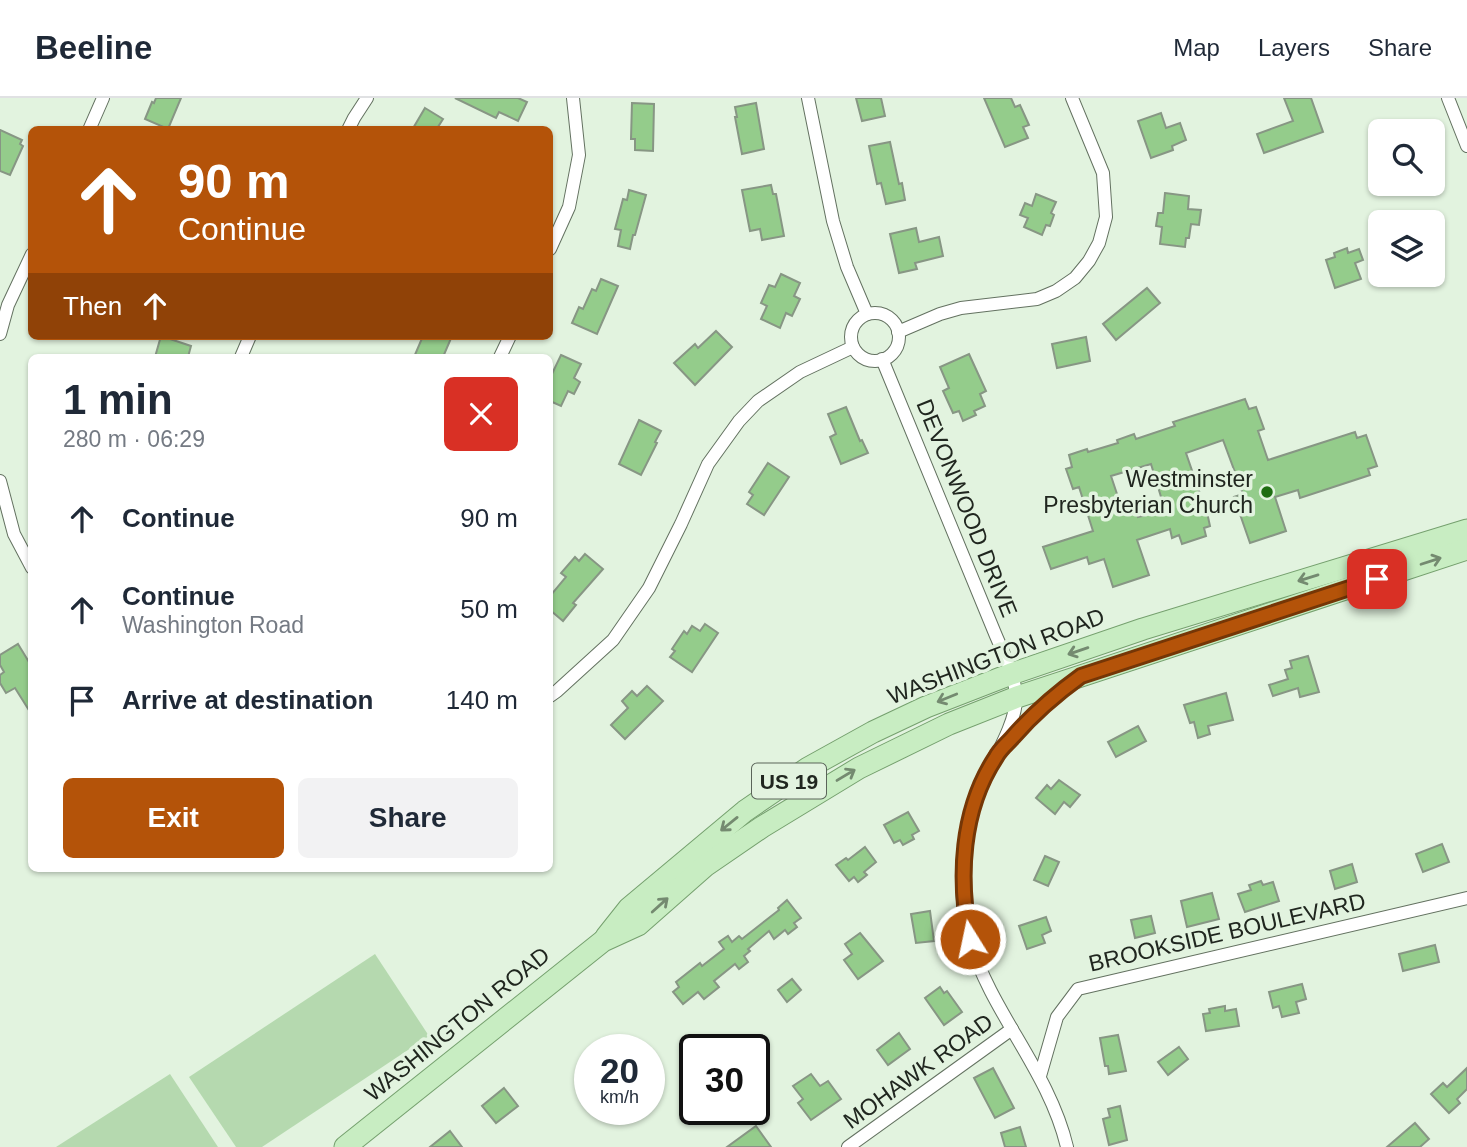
<!DOCTYPE html>
<html lang="en">
<head>
<meta charset="utf-8">
<style>
	:root { --surface:#fff; --page:#f2f2f3; --text:#1f2937; --muted:#747a83; --line:#e0e1e3; --accent:#b45309 }
	body { margin:0; font-family:Arial,sans-serif; background:var(--page); color:var(--text); height:100vh; display:flex; flex-direction:column; font-size:26px; white-space:nowrap }
	* { box-sizing:border-box; margin:0 }
	p { font-size:23px; color:var(--muted) }
	.icon { flex:none; width:38px; height:38px; fill:none; stroke:currentColor; stroke-width:2; stroke-linecap:round; stroke-linejoin:round }
	.map { position:relative; flex:1; overflow:hidden }
	.panel { position:absolute; left:28px; top:256px; width:525px; height:518px; display:flex; flex-direction:column; background:var(--surface); border-radius:10px; box-shadow:0 2px 5px #0004 }
	.panel>* { flex:none }
	.guide { position:absolute; left:28px; top:28px; width:525px; height:214px; border-radius:10px; box-shadow:0 2px 5px #0004; background:#b45309; color:#fff; overflow:hidden }
	.tools { position:absolute; left:1368px; top:21px; display:grid; gap:14px }
	.tools a { display:grid; place-items:center; width:77px; height:77px; border-radius:10px; background:var(--surface); box-shadow:0 2px 5px #0004; font-size:35px }
	.speed { position:absolute; left:574px; top:936px; display:flex; gap:14px; font-size:35px; font-weight:700; text-align:center }
	.speed>* { display:grid; place-content:center; width:91px; height:91px; border-radius:50%; background:var(--surface); box-shadow:0 2px 5px #0004; line-height:1 }
	.speed small { font-size:18px; font-weight:400 }
	.speed .limit { border:4px solid #111; border-radius:10px; background:#fff; color:#111 }
	.pin { position:absolute; display:grid; place-items:center; width:60px; height:60px; color:#fff; margin:-30px; border-radius:14px; box-shadow:0 4px 10px #0006 }
	.me { position:absolute; width:77px; margin:-38px; rotate:350deg; stroke-linejoin:round; filter:drop-shadow(0 0 5px #0008) }
	.turn { display:flex; align-items:center; gap:24px; height:147px; padding:0 35px; font-size:32px }
	.turn .icon { width:91px; height:91px; stroke-width:2.5 }
	.turn b { display:block; font-size:49px; line-height:60px }
	.then { display:flex; align-items:center; height:66px; padding:0 35px; background:#0003; gap:14px; font-size:26px }
	.round { display:grid; place-items:center; flex:none; width:74px; height:74px; border-radius:10px; background:var(--page) }
	.head { display:flex; align-items:center; justify-content:space-between; height:119px; padding:0 35px }
	h1 { font-size:42px; font-weight:700; line-height:52px }
	.primary-button { display:flex; gap:14px; margin-top:auto; padding:14px 35px }
	.primary-button a { flex:1; height:80px; border-radius:10px; background:var(--accent); color:#fff; font-size:28px; font-weight:700; line-height:80px; text-align:center }
	.primary-button a+a { background:var(--page); color:var(--text) }
	ul { padding:0; list-style:none }
	li { display:flex; align-items:center; gap:21px; height:91px; padding:0 35px }
	li div { flex:1 }
	li b { display:block; font-size:26px }
	li em { font-style:normal }
	header { display:flex; align-items:center; gap:42px; box-sizing:border-box; height:98px; padding:0 35px; background:var(--surface); border-bottom:2px solid var(--line) }
	header strong { font-size:33px }
	nav { display:flex; gap:38px; margin-inline-start:auto; font-size:24px }
	.map>svg:first-child { display:block }
</style>
</head>
<body>
<header>
<strong>Beeline</strong>
<nav><a>Map</a><a>Layers</a><a>Share</a></nav>
</header>
<div class="map">
<svg width="1467" height="1049" viewBox="0 0 1467 1049">
	<rect width="100%" height="100%" fill="#e2f3df"/>
	<g fill="#b5d9af">
		<polygon points="375,856 429,938 262,1049 236,1049 189,979"/>
		<polygon points="170,976 218,1049 56,1049"/>
	</g>
	<g fill="#94cc8b" stroke="#879684" stroke-width="2" fill-rule="evenodd">
		<polygon points="156,0 181,0 168,31 145,21 152,4 154,5"/>
		<polygon points="455,0 518,0 527,4 518,23 499,14 496,20"/>
		<polygon points="856,0 881,0 885,18 862,23"/>
		<polygon points="984,0 1011,0 1015,9 1020,7 1029,27 1023,29 1028,40 1005,49"/>
		<polygon points="1284,0 1311,0 1323,34 1264,55 1257,36 1293,23"/>
		<polygon points="632,5 654,6 653,53 635,52 635,41 631,41"/>
		<polygon points="756,5 764,51 742,56 735,19 737,19 735,9"/>
		<polygon points="425,10 443,21 436,32 412,32"/>
		<polygon points="1161,15 1166,30 1180,25 1186,42 1172,48 1173,52 1151,60 1138,23"/>
		<polygon points="0,32 22,42 20,46 23,48 10,77 0,73"/>
		<polygon points="890,44 899,86 902,85 905,102 886,106 881,85 877,86 869,48"/>
		<polygon points="771,87 773,96 776,96 784,138 762,142 760,131 750,133 742,92"/>
		<polygon points="629,92 646,97 635,137 633,137 630,151 618,148 621,132 615,131 623,101 627,102"/>
		<polygon points="1165,95 1189,98 1188,111 1201,112 1199,127 1191,126 1189,140 1186,140 1185,149 1160,146 1162,129 1156,128 1158,115 1163,115"/>
		<polygon points="1036,96 1056,104 1051,115 1054,117 1050,128 1046,127 1042,137 1024,129 1028,120 1020,117 1025,105 1032,108"/>
		<polygon points="916,130 919,144 939,139 943,158 915,165 917,171 899,175 890,136"/>
		<polygon points="1347,150 1348,155 1359,151 1363,162 1355,165 1361,181 1335,190 1326,162 1335,159 1334,155"/>
		<polygon points="781,176 800,185 794,198 800,201 792,218 786,215 780,230 761,221 767,208 761,205 769,187 775,189"/>
		<polygon points="601,181 618,188 597,236 572,225 579,209 583,211 592,191 596,193"/>
		<polygon points="1147,190 1160,205 1116,242 1103,226"/>
		<polygon points="716,233 732,249 695,287 674,265 695,246 698,250"/>
		<polygon points="161,238 191,248 188,259 155,259"/>
		<polygon points="423,238 452,238 443,259 414,259"/>
		<polygon points="1086,239 1090,263 1057,270 1052,246"/>
		<polygon points="969,256 986,293 980,296 985,308 974,313 976,317 963,323 959,313 953,315 943,293 949,290 940,269"/>
		<polygon points="561,257 581,266 574,280 580,284 574,296 568,293 561,308 550,303 550,280"/>
		<path d="M1245,301L1249,311L1256,309L1264,331L1258,333L1268,362L1355,334L1357,340L1366,337L1377,368L1368,371L1370,377L1300,400L1298,392L1275,399L1286,433L1250,445L1234,399L1243,396L1223,342L1186,355L1208,419L1210,428L1204,430L1206,438L1182,446L1179,437L1172,440L1170,431L1137,442L1149,477L1113,489L1104,461L1089,466L1087,459L1051,471L1043,449L1093,433L1079,389L1073,391L1066,371L1072,369L1069,357L1087,351L1088,354L1118,345L1117,342L1134,336L1136,341L1175,328L1173,324ZM1151,366L1165,412L1138,419L1134,404L1121,408L1111,378Z"/>
		<polygon points="846,309 860,343 862,342 868,355 841,366 830,339 836,336 828,316"/>
		<polygon points="639,322 661,333 655,344 657,345 641,377 619,366"/>
		<polygon points="768,365 789,379 764,417 747,406 753,397 749,394"/>
		<polygon points="585,456 603,471 573,505 576,507 563,523 550,512 550,498 566,479 561,475 575,459 579,463"/>
		<polygon points="705,526 718,535 692,574 670,559 675,553 672,551 684,533 687,536 692,528 700,533"/>
		<polygon points="18,546 32,569 32,617 15,590 6,595 0,585 0,577 4,574 0,567 0,557"/>
		<polygon points="1308,558 1319,594 1300,599 1298,590 1273,598 1269,587 1288,581 1285,572 1292,570 1290,563"/>
		<polygon points="647,588 663,603 625,641 611,627 628,610 622,603 632,593 637,598"/>
		<polygon points="1226,595 1233,622 1208,628 1210,636 1198,640 1194,624 1190,625 1184,607"/>
		<polygon points="1138,628 1146,643 1116,659 1108,644"/>
		<polygon points="1059,682 1080,697 1070,709 1064,704 1055,716 1036,700 1047,687 1051,691"/>
		<polygon points="908,714 919,733 912,737 914,741 903,747 900,742 894,745 884,727"/>
		<polygon points="1442,746 1449,764 1423,774 1416,756"/>
		<polygon points="865,749 876,764 864,774 867,777 858,784 854,779 849,783 836,767 846,760 848,762"/>
		<polygon points="1045,758 1059,764 1048,788 1034,782"/>
		<polygon points="1352,766 1357,784 1335,791 1330,773"/>
		<polygon points="1261,783 1263,787 1273,784 1279,803 1245,814 1238,796 1251,792 1249,787"/>
		<polygon points="1212,795 1219,821 1187,829 1181,803"/>
		<polygon points="787,802 801,820 794,825 797,829 788,836 785,832 774,841 769,833 748,851 750,853 744,858 748,864 739,871 735,866 714,883 719,889 704,901 698,894 683,906 673,894 679,889 676,884 700,865 702,868 724,851 719,844 728,838 732,844 739,838 742,841 779,812 778,810"/>
		<polygon points="930,813 934,843 916,845 911,816"/>
		<polygon points="1151,818 1155,835 1135,840 1131,822"/>
		<polygon points="1046,819 1051,833 1042,837 1045,845 1027,851 1019,828"/>
		<polygon points="860,835 883,863 858,881 844,862 852,856 845,846"/>
		<polygon points="1435,847 1439,864 1403,873 1399,856"/>
		<polygon points="792,881 801,892 787,904 778,892"/>
		<polygon points="1302,886 1306,901 1296,904 1299,915 1282,919 1279,908 1273,910 1269,894"/>
		<polygon points="940,889 944,895 947,893 962,914 944,927 925,900"/>
		<polygon points="1225,908 1225,913 1236,911 1239,928 1206,933 1203,916 1210,915 1209,911"/>
		<polygon points="899,935 910,951 888,967 877,952"/>
		<polygon points="1118,937 1126,973 1109,976 1108,968 1105,968 1100,940"/>
		<polygon points="1179,949 1188,961 1168,977 1158,964"/>
		<polygon points="993,970 1014,1010 995,1020 974,980"/>
		<polygon points="1467,970 1467,991 1457,1001 1460,1005 1449,1015 1431,996 1443,985 1447,989"/>
		<polygon points="811,976 820,988 828,983 841,1001 811,1022 798,1005 803,1001 793,988"/>
		<polygon points="504,990 518,1008 496,1025 482,1008"/>
		<polygon points="1120,1008 1127,1042 1109,1047 1103,1021 1110,1019 1108,1011"/>
		<polygon points="1415,1025 1429,1041 1420,1049 1387,1049"/>
		<polygon points="756,1028 771,1049 727,1049"/>
		<polygon points="1020,1029 1026,1049 1005,1049 1001,1035"/>
		<polygon points="450,1033 462,1049 430,1049"/>
	</g>
	<g fill="none" stroke-linecap="round" stroke-linejoin="round">
		<g stroke="#637160" stroke-width="14">
			<g id="minor">
				<polyline points="808,0 833,123 847,169 867,216"/>
				<polyline points="1448,0 1467,48"/>
				<polyline points="89,32 103,0"/>
				<polyline points="348,32 354,20 367,0"/>
				<polyline points="550,151 569,109 579,57 573,0"/>
				<circle cx="875" cy="239" r="24"/>
				<polyline points="898,234 940,216 961,210 1037,201 1056,193 1075,180 1089,163 1099,145 1106,119 1103,75 1072,0"/>
				<polyline points="0,236 8,207 32,156"/>
				<polyline points="241,259 250,238"/>
				<polyline points="500,259 510,238"/>
				<path d="M882,261L994,533C1002,553 1015,576 1016,598C1018,624 990,667 980,691C969,719 963,750 962,780C962,800 964,823 970,843C992,916 1049,973 1067,1049"/>
				<polyline points="0,383 14,436 32,470"/>
				<polyline points="550,598 557,593 613,542 649,490 681,426 708,366 739,323 758,303 800,274 853,249"/>
				<polyline points="1006,647 1042,608 1066,589"/>
				<polyline points="1040,978 1057,919 1078,891 1467,800"/>
				<polyline points="848,1049 1012,931"/>
			</g>
		</g>
		<g stroke="#75a06e" stroke-width="23">
			<g id="primary">
				<polyline points="606,839 629,810 745,713 808,670 873,634 926,609 1011,576 1143,531 1467,432"/>
				<polyline points="345,1049 603,843 638,827 705,768 762,729 859,670 949,626 1017,599 1467,451"/>
			</g>
		</g>
		<use href="#minor" stroke="#fff" stroke-width="12"/>
		<use href="#primary" stroke="#c8edc2" stroke-width="21"/>
	</g>
	<defs><path id="oneway-shaft" d="M-6 0H5M1.5-3L5.5 0L1.5 3" fill="none" stroke-width="1.6" stroke-linecap="round" stroke-linejoin="round" transform="scale(1.75)"/></defs>
	<g stroke="#748a70">
		<use href="#oneway-shaft" transform="translate(1431 463) rotate(-18)"/>
		<use href="#oneway-shaft" transform="translate(1308 480) rotate(163)"/>
		<use href="#oneway-shaft" transform="translate(1078 553) rotate(161)"/>
		<use href="#oneway-shaft" transform="translate(947 600) rotate(158)"/>
		<use href="#oneway-shaft" transform="translate(846 677) rotate(-31)"/>
		<use href="#oneway-shaft" transform="translate(729 726) rotate(141)"/>
		<use href="#oneway-shaft" transform="translate(660 807) rotate(-42)"/>
	</g>
	<g fill="none" stroke-linecap="round" stroke-linejoin="round">
		<g stroke="#753606" stroke-width="18">
			<path id="route" d="M970,841C958,780 961,712 996,659C1000,651 1008,645 1013,639C1034,615 1056,596 1081,578L1377,481"/>
		</g>
		<use href="#route" stroke="#b45309" stroke-width="12"/>
	</g>
	<circle fill="#1e6d11" stroke="#e2f3df" stroke-width="2.5" cx="1267" cy="394" r="7"/>
	<g text-anchor="middle" dominant-baseline="central" stroke-width="7" stroke-linejoin="round" paint-order="stroke">
		<rect fill="#e2f3df" stroke="#5a6459" stroke-width="2" x="752" y="665.5" width="74" height="35" rx="5"/>
		<g font-size="21" font-weight="bold" fill="#20261f">
			<text x="789" y="683">US 19</text>
		</g>
		<g font-size="23" fill="#20261f" stroke="#e2f3df" text-anchor="end">
			<text x="1253" y="381">Westminster<tspan x="1253" dy="26">Presbyterian Church</tspan></text>
		</g>
		<g font-size="23" fill="#20261f" stroke="#e2f3df">
			<text transform="translate(967 410) rotate(68)">DEVONWOOD DRIVE</text>
			<text transform="translate(996 558) rotate(-21)">WASHINGTON ROAD</text>
			<text transform="translate(1227 834) rotate(-13)">BROOKSIDE BOULEVARD</text>
			<text transform="translate(457 926) rotate(-39)">WASHINGTON ROAD</text>
			<text transform="translate(918 973) rotate(-36)">MOHAWK ROAD</text>
		</g>
	</g>
</svg>
<div class="tools">
<a><svg class="icon" aria-label="search" viewBox="0 0 24 24"><circle cx="10" cy="10" r="6"/><path d="M15 15l6 6"/></svg></a>
<a><svg class="icon" aria-label="layers" viewBox="0 0 24 24"><path d="M12 4l9 5-9 5-9-5zM3 14l9 5 9-5"/></svg></a>
</div>
<div class="speed"><div>20<small>km/h</small></div><div class="limit">30</div></div>
<div class="pin" style="left:1377px;top:481px;background:#d93025"><svg class="icon" aria-label="arrive" viewBox="0 0 24 24"><path d="M6 21V4h12l-3 4 3 4H6"/></svg></div>
<svg class="me" style="left:970px;top:841px" viewBox="-20 -20 40 40"><circle r="17" fill="#b45309" stroke="#fff" stroke-width="3"/><path d="M0-11L8 9 0 5-8 9z" fill="#fff"/></svg>
<div class="guide">
<div class="turn"><svg class="icon" aria-label="ahead" viewBox="0 0 24 24"><path d="M12 20V5M6 11l6-6 6 6"/></svg><div><b>90 m</b>Continue</div></div>
<div class="then">Then<svg class="icon" aria-label="ahead" viewBox="0 0 24 24"><path d="M12 20V5M6 11l6-6 6 6"/></svg></div>
</div>
<section class="panel">
<div class="head"><div><h1>1 min</h1><p>280 m · 06:29</p></div><a class="round" style="background:#d93025;color:#fff"><svg class="icon" aria-label="close" viewBox="0 0 24 24"><path d="M6 6l12 12M18 6L6 18"/></svg></a></div>
<ul>
<li><svg class="icon" aria-label="ahead" viewBox="0 0 24 24"><path d="M12 20V5M6 11l6-6 6 6"/></svg><div><b>Continue</b></div><em>90 m</em></li>
<li><svg class="icon" aria-label="ahead" viewBox="0 0 24 24"><path d="M12 20V5M6 11l6-6 6 6"/></svg><div><b>Continue</b><p>Washington Road</p></div><em>50 m</em></li>
<li><svg class="icon" aria-label="arrive" viewBox="0 0 24 24"><path d="M6 21V4h12l-3 4 3 4H6"/></svg><div><b>Arrive at destination</b></div><em>140 m</em></li>
</ul>
<div class="primary-button"><a>Exit</a><a>Share</a></div>
</section>
</div>
</body>
</html>
